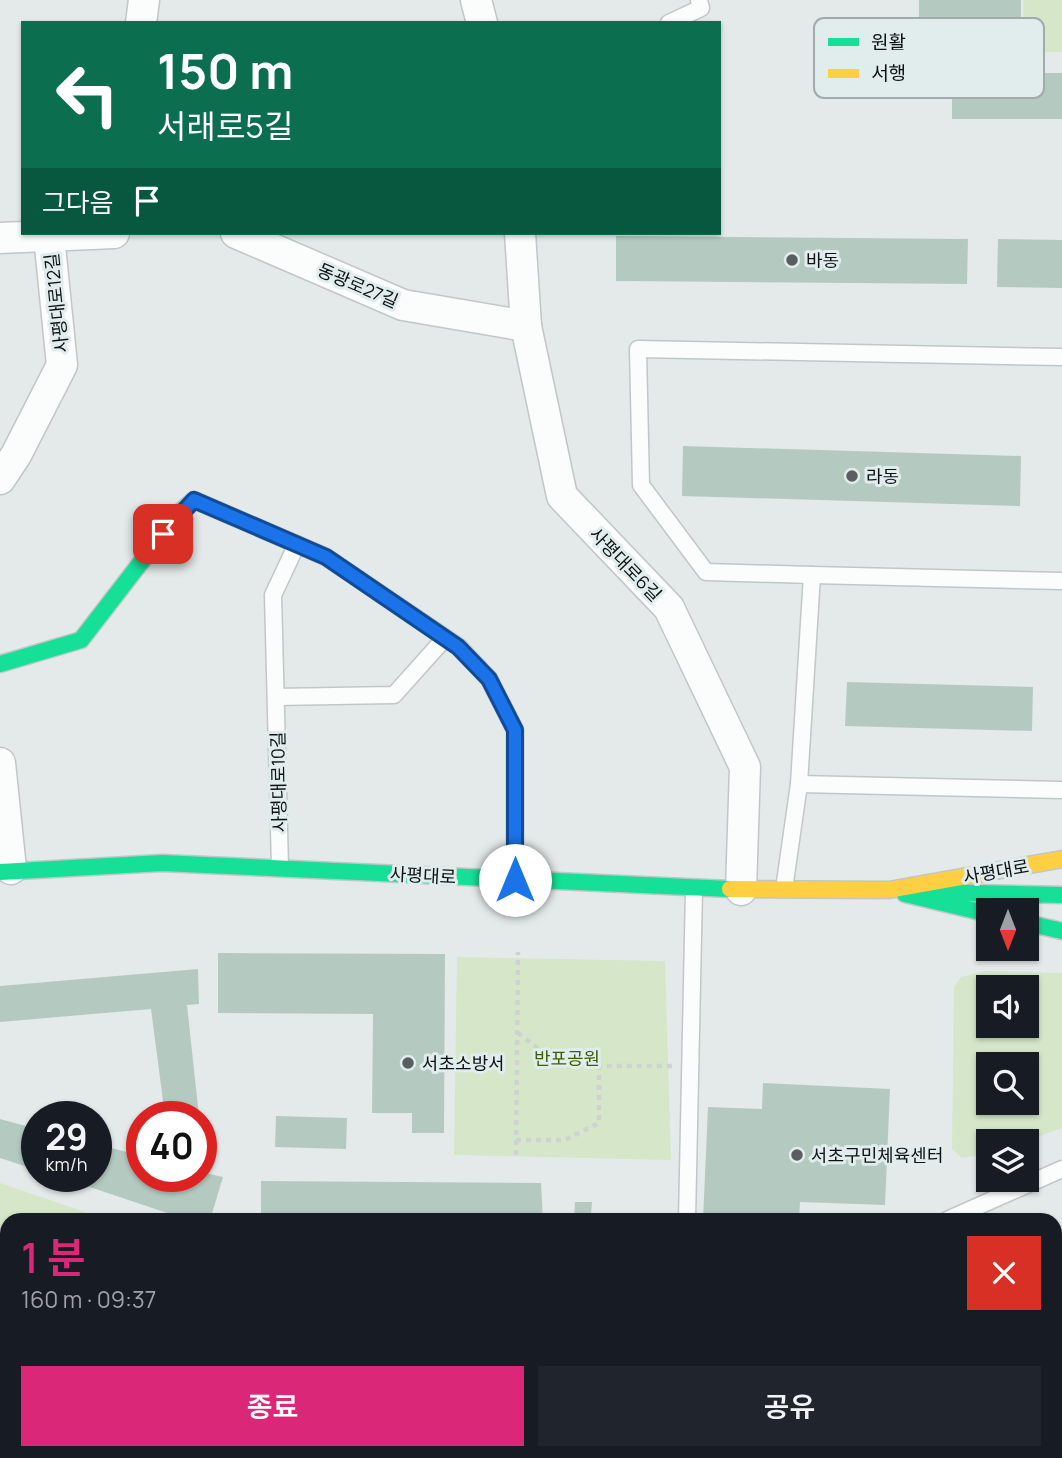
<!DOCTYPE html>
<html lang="ko">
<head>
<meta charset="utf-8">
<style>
	:root { --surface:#171b24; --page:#20242c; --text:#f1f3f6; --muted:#9ea1a6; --accent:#db2777 }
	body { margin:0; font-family:Manrope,"Noto Sans KR",sans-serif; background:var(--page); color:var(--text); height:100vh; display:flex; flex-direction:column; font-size:26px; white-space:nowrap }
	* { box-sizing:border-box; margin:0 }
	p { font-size:23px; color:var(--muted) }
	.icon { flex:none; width:38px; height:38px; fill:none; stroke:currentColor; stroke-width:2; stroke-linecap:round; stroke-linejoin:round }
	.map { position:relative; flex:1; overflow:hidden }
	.panel { position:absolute; left:0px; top:1213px; width:1062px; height:247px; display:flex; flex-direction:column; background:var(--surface); border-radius:21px 21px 0 0; box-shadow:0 2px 5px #0004 }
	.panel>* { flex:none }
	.hud { position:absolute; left:21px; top:21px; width:700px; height:214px; border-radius:0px; box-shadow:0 2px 5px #0004; background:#0b6e4f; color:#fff; overflow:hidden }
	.needle { width:46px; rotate:180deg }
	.tools { position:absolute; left:976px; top:898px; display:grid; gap:14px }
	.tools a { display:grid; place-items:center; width:63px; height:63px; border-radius:0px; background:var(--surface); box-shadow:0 2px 5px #0004; font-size:35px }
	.speed { position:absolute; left:21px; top:1101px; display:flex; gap:14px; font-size:35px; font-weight:700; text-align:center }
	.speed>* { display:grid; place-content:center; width:91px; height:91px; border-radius:50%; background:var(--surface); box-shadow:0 2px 5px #0004; line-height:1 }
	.speed small { font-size:18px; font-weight:400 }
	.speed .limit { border:10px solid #d22; background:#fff; color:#111 }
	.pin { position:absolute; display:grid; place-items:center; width:60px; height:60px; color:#fff; margin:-30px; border-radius:14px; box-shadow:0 4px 10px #0006 }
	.me { position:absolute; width:77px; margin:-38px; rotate:0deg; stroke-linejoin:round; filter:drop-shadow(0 0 5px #0008) }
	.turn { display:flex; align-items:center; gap:24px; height:147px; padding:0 21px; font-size:32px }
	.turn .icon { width:91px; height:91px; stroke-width:2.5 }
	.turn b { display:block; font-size:49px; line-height:60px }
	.then { display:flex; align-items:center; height:66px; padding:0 21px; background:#0003; gap:14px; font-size:26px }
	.round { display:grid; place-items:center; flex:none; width:74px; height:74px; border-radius:0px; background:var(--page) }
	.summary { display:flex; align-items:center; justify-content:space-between; height:119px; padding:0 21px }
	h1 { font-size:42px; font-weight:600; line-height:52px; color:var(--accent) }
	.primary-button { display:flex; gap:14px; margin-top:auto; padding:14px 21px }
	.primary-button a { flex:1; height:80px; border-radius:0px; background:var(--accent); color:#fff; font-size:28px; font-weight:600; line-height:80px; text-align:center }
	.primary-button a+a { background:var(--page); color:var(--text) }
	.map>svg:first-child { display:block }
</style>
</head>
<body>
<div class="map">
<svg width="1062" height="1458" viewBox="0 0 1062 1458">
	<rect width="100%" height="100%" fill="#e4eaea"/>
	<g fill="#d5e7c8" fill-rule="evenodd">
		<polygon points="1023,0 1062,0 1062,52 1024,52"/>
		<polygon points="457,957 665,961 671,1160 454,1155"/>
		<path d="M985,971L1062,973V1128L1026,1141H989V1154L962,1158L952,1149L954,987L961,977ZM989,987H1027V1026H989ZM989,1064H1027V1102H989Z"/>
		<polygon points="0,1183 108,1220 7,1220 7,1230 0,1228"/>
	</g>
	<path fill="#bfd5f4" d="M423,1453H561C526,1458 458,1458 423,1453Z"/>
	<g fill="#b4cac1">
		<polygon points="919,0 1021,0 1021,38 1002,38 1002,73 1062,73 1062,119 952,119 952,73 966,73 966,33 952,33 952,24 919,24"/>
		<polygon points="616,236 968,239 967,284 616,281"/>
		<polygon points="998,239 1062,240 1062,288 997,287"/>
		<polygon points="683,446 1021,456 1020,506 682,496"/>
		<polygon points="847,682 1033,687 1032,731 845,726"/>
		<polygon points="218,953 445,954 444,1133 412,1133 412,1113 372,1113 373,1014 218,1013"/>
		<polygon points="198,969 199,1004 187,1005 199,1116 165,1116 151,1009 0,1022 0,986"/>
		<polygon points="763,1083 890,1089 885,1205 800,1202 799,1220 703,1220 708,1107 762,1109"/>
		<polygon points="276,1116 347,1118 346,1149 275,1147"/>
		<polygon points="0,1119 37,1129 37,1170 0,1158"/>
		<polygon points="96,1144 142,1156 142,1176 201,1176 201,1172 223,1177 210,1220 188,1220 57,1176 96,1176"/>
		<polygon points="261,1181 541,1183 543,1220 261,1220"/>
		<polygon points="575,1202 592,1202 591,1215 638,1215 638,1220 574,1220"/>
	</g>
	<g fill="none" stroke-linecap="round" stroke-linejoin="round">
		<g stroke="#c2c6c6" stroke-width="19">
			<g id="lane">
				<polyline points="669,23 701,8 699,0"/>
				<polyline points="812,575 706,572 641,485 638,349 1062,357"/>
				<polyline points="1062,581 812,575 799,784 1062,790"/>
				<polyline points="276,697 394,695 445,638"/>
				<polyline points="280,867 273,595 297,544"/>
				<polyline points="784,889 799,784"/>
				<polyline points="687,1220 694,889"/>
				<polyline points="947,1220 1062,1169"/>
				<polyline points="0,1237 7,1240"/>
			</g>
		</g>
		<g stroke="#c2c6c6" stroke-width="33">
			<g id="street">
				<polyline points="476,0 482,23"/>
				<polyline points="141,23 144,0"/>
				<polyline points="236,233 403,305 526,326"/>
				<polyline points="520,233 526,326 562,496 669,608 745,767 741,890"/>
				<polyline points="0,238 114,233"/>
				<polyline points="0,479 16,455 62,365 49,236"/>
				<polyline points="0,763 11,869"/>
			</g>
		</g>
		<g stroke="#c2c6c6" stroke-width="19">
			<g id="fast">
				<polyline points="0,664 81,640 179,513 194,500 326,557 434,630"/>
				<polyline points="0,872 162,863 730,889"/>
				<polyline points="933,892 1062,895"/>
				<polyline points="905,894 989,914"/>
				<polyline points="1027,923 1062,931"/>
			</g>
		</g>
		<g stroke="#c2c6c6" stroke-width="19">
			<g id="slow">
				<polyline points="434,630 459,647 489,679 515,730 515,880"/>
				<polyline points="730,889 889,890 1062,859"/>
			</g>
		</g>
		<g stroke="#d0d1d1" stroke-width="4.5" stroke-dasharray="5 5" stroke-linecap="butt">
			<polyline points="518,1033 561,1066 673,1066"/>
			<polyline points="516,1140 565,1140 599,1123 599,1066"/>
			<polyline points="516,1155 518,952"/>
			<polyline points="1055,1306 1062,1304"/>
			<polyline points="670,1458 680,1452"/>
		</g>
		<use href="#lane" stroke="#fbfcfc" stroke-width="16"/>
		<use href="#street" stroke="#fbfcfc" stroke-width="30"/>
		<use href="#fast" stroke="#16e098" stroke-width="16"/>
		<use href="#slow" stroke="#ffcf43" stroke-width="16"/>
	</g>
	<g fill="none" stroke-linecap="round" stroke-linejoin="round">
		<g stroke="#114b97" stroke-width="18">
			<polyline id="route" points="163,534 194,500 326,557 458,647 489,679 515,730 515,880"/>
		</g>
		<use href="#route" stroke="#1a73e8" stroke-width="12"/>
	</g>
	<g fill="#595e5e" stroke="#e1eded" stroke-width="2.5">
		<circle cx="792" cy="260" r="7"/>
		<circle cx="852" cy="476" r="7"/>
		<circle cx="408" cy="1063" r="7"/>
		<circle cx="797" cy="1155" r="7"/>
	</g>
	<g text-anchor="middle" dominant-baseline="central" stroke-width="6" stroke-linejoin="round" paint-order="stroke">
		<g font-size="18" fill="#0e1212" stroke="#e1eded" text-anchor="start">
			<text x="806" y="260">바동</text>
			<text x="866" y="476">라동</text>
			<text x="422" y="1063">서초소방서</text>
			<text x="811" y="1155">서초구민체육센터</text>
		</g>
		<g font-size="18" fill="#0e1212" stroke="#e1eded">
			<text transform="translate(358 285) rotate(23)">동광로27길</text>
			<text transform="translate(56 303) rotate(-96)">사평대로12길</text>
			<text transform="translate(626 564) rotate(46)">사평대로6길</text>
			<text transform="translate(278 782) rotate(-91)">사평대로10길</text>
			<text transform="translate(996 871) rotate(-10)">사평대로</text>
			<text transform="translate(423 875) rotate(3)">사평대로</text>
		</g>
		<g font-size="18" fill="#3e5f00" stroke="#e1eded">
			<text x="567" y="1058">반포공원</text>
		</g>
	</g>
	<rect x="814" y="18" width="230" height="80" rx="10" fill="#e1eded" stroke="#a2abab" stroke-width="2"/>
	<rect x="828" y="38" width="31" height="8" fill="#16e098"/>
	<rect x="828" y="69" width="31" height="9" fill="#ffcf43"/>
	<g font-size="19" fill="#0e1212">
		<text x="871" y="49">원활</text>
		<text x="871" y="80">서행</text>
	</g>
</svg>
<div class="tools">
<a><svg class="needle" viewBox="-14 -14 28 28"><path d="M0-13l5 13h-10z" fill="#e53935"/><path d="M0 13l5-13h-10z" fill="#9ea1a6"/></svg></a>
<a><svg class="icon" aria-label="sound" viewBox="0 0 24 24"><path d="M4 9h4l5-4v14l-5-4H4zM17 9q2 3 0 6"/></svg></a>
<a><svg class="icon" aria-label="search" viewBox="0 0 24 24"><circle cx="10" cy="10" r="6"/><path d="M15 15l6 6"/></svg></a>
<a><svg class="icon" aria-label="layers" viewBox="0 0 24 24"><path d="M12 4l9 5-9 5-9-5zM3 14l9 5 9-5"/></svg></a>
</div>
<div class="speed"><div>29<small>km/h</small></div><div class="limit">40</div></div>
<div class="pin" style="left:163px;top:534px;background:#d93025"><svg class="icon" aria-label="arrive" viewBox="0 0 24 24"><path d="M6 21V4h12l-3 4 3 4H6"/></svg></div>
<svg class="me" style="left:515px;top:880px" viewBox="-20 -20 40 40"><circle r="19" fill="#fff"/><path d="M0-13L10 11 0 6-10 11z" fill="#1a73e8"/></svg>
<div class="hud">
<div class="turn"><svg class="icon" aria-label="left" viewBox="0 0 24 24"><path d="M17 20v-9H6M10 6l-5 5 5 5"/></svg><div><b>150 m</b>서래로5길</div></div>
<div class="then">그다음<svg class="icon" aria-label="arrive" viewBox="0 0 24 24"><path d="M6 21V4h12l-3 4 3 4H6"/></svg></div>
</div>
<section class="panel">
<div class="summary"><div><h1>1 분</h1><p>160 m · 09:37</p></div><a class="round" style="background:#d93025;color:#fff"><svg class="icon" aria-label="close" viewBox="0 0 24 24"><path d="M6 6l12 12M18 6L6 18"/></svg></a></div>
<div class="primary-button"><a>종료</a><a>공유</a></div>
</section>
</div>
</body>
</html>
